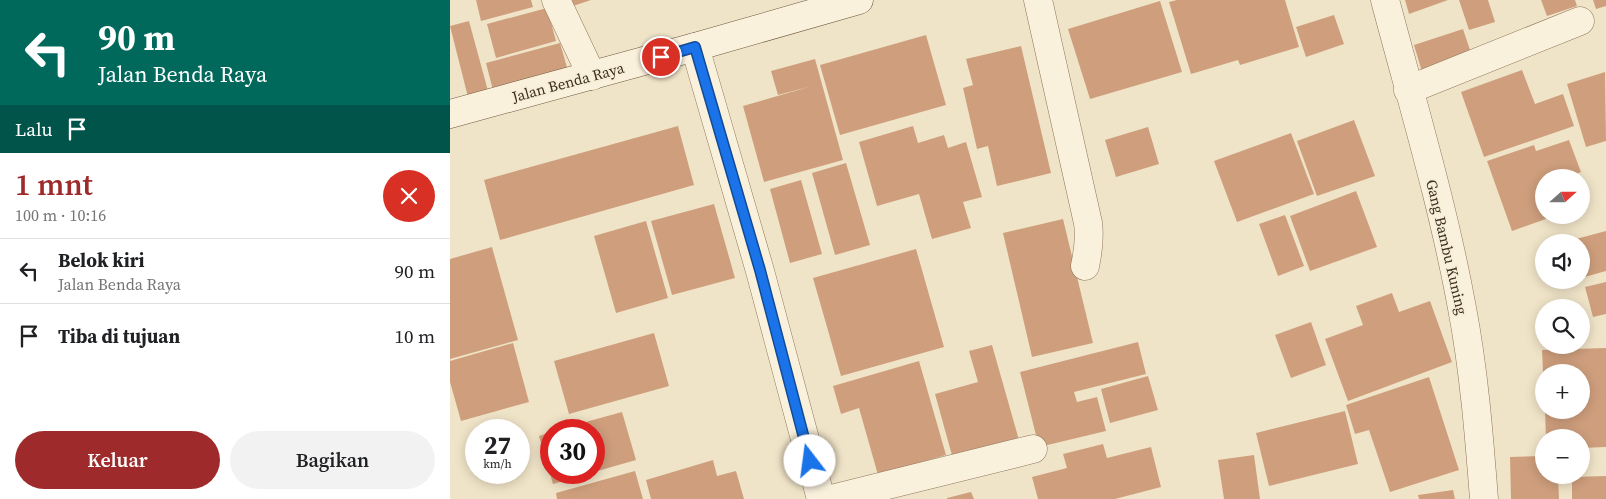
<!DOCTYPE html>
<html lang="id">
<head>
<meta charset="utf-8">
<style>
	:root { --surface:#fff; --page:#f2f2f2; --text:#202124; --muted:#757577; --line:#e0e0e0; --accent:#9e2a2b }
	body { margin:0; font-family:"Source Serif 4",serif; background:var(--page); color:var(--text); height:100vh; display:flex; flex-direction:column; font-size:19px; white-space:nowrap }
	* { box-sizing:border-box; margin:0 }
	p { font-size:16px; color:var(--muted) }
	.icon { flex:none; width:28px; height:28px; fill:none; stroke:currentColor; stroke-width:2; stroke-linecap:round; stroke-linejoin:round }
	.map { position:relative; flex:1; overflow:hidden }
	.side { display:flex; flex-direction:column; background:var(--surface); width:450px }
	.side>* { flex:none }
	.hud { background:#00695c; color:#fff; overflow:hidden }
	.needle { width:32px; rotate:69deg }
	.controls { position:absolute; left:1085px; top:169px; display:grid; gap:10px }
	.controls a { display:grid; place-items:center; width:55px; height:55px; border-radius:50%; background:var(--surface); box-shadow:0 2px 12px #0003; font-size:25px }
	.speed { position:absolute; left:15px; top:419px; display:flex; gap:10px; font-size:25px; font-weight:700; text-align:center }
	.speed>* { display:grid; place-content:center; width:65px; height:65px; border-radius:50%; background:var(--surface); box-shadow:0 2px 12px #0003; line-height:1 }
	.speed small { font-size:12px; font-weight:400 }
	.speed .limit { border:8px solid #d22; background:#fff; color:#111 }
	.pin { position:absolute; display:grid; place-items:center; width:42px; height:42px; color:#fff; margin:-21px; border:2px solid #fff; border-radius:50%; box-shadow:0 1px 5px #0007 }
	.me { position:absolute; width:55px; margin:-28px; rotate:345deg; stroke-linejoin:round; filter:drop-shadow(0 0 4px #0008) }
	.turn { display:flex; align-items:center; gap:18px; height:105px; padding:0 15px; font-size:22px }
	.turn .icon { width:65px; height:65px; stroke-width:2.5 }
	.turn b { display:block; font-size:35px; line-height:42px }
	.then { display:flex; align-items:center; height:48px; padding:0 15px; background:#0003; gap:10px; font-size:19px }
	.round { display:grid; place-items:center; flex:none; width:52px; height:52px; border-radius:26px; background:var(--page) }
	.summary { display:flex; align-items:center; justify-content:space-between; height:85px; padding:0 15px }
	h1 { font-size:30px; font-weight:600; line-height:38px; color:var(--accent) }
	.primary-button { display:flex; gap:10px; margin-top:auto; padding:10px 15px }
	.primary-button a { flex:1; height:58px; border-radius:30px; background:var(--accent); color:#fff; font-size:20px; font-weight:600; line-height:58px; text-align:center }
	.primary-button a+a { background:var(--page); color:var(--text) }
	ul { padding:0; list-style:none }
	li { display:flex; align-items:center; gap:15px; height:65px; padding:0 15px; border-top:1px solid var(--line) }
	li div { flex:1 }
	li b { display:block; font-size:19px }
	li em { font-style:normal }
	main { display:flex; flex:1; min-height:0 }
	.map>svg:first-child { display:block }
</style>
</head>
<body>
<main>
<section class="side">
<div class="hud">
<div class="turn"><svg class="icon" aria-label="left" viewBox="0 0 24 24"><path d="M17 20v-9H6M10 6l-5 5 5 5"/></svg><div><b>90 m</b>Jalan Benda Raya</div></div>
<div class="then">Lalu<svg class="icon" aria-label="arrive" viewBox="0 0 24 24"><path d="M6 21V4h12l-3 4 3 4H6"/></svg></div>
</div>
<div class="summary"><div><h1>1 mnt</h1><p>100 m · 10:16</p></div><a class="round" style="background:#d93025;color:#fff"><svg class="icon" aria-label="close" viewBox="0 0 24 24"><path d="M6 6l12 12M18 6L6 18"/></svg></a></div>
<ul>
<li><svg class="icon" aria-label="left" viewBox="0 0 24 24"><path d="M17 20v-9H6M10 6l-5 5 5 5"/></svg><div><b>Belok kiri</b><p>Jalan Benda Raya</p></div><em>90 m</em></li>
<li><svg class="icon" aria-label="arrive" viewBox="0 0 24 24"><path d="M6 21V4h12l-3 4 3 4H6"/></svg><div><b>Tiba di tujuan</b></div><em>10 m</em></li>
</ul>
<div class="primary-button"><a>Keluar</a><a>Bagikan</a></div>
</section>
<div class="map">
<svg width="1156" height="499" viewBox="0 0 1156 499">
	<rect width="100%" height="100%" fill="#f0e4c8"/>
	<g fill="#cf9f7d">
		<polygon points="26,0 81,0 83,7 31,21"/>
		<polygon points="121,0 141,0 123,6"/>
		<polygon points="727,0 835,0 849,47 790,65 788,60 741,74 719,2"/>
		<polygon points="955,0 998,0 959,14"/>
		<polygon points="1009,0 1038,0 1045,22 1019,30"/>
		<polygon points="1091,0 1125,0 1127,6 1097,16"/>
		<polygon points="1143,0 1156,0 1156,6 1146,9"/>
		<polygon points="710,1 732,72 640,99 618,29"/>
		<polygon points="97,8 106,41 46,58 37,24"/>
		<polygon points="884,15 894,44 856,57 846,27"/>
		<polygon points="19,21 38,91 18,97 0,26"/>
		<polygon points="1013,29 1023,59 973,75 964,45"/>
		<polygon points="476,35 496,105 390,135 370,65"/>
		<polygon points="110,43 120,78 45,98 36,63"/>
		<polygon points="571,46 601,173 547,186 538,146 527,149 513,88 523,85 516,59"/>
		<polygon points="365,59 393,160 314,182 293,106 362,86 328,95 321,71"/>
		<polygon points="1072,70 1085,104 1113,94 1124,126 1034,157 1011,92"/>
		<polygon points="1155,72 1156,141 1136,147 1117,84"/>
		<polygon points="904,120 925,176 867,196 847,141"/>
		<polygon points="228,126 244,185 50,240 34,180"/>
		<polygon points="463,126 468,143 494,135 498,148 516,142 532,197 513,202 521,228 482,239 469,194 427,206 409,142"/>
		<polygon points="698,127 709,164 666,177 655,140"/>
		<polygon points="841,133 864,194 787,222 764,161"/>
		<polygon points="1119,140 1131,172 1115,178 1094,178 1094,215 1107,215 1062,231 1037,161 1084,145 1086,151"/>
		<polygon points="396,163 420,245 385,255 362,173"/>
		<polygon points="351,180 372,254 340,263 320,189"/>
		<polygon points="906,191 927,247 860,271 840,216"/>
		<polygon points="264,204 285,278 222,295 201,221"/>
		<polygon points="835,215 854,266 828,276 809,224"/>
		<polygon points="613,219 643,343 582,357 553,233"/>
		<polygon points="196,221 218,298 166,313 144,236"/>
		<polygon points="1156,231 1156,271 1131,278 1131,242 1115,242"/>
		<polygon points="42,247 68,340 0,359 0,259"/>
		<polygon points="466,249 494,347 391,376 363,278"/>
		<polygon points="1156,282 1156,314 1143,317 1135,287"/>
		<polygon points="942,293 949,312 980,301 1002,362 898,401 875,339 913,325 906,306"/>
		<polygon points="861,322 876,365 841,378 825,335"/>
		<polygon points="204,333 219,386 119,414 104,361"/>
		<polygon points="688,342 696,374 624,392 627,402 647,397 656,431 589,447 570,372"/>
		<polygon points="63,343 79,402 11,421 0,382 0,361"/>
		<polygon points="542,345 569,440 503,459 485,394 528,382 519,351"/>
		<polygon points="1156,348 1156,447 1131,448 1131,438 1096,438 1095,410 1131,410 1131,372 1093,372 1092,350"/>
		<polygon points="469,361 496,455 428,475 409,408 391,414 383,386"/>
		<polygon points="698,376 708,410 660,423 651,389"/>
		<polygon points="979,377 1009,470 940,492 919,430 905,434 896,405"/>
		<polygon points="895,411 908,464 819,486 806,433"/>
		<polygon points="172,412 186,460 144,472 144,430 110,429"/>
		<polygon points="101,432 101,472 141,473 103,484 89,436"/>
		<polygon points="653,444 657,458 701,447 711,487 665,499 588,499 582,477 617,468 613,454"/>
		<polygon points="804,455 810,499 774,499 768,460"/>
		<polygon points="1094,456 1094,475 1108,475 1109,499 1061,499 1060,457"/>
		<polygon points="263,460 267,476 286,471 294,499 201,499 196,480"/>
		<polygon points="185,471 193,499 107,499 106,493"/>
		<polygon points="1156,476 1156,499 1122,499 1122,477"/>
		<polygon points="1003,490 1005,499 969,499 968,495"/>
		<polygon points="521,492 524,499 497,499 497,498"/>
	</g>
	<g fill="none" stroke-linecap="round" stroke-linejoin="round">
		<g stroke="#8d765c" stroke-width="29">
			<g id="street">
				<polyline points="106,0 142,76"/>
				<path d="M588,0L638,223C640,237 638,252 635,266"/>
				<path d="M935,0C962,102 993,204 1012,308C1024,371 1029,435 1034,499"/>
				<polyline points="245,47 310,271 371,499"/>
				<polyline points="958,90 1130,21"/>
				<polyline points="381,499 583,449"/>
			</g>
		</g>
		<g stroke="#6f573f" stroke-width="29">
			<polyline id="secondary" points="0,114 245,47 409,0"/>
		</g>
		<use href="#street" stroke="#faf1dc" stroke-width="28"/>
		<use href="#secondary" stroke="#faf1dc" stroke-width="28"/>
	</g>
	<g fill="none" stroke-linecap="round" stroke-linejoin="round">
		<g stroke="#114b97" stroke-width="12">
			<polyline id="route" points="211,57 245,47 310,270 360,461"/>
		</g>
		<use href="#route" stroke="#1a73e8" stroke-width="9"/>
	</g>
	<g text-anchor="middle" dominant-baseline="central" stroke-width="4" stroke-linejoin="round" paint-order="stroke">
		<g font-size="15" fill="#3d2e20" stroke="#f7eed8">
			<text transform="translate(118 82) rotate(-15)">Jalan Benda Raya</text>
			<text transform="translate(997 247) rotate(77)">Gang Bambu Kuning</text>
		</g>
	</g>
</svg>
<div class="controls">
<a><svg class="needle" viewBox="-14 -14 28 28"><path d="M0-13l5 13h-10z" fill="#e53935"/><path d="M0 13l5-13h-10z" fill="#757577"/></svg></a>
<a><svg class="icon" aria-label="sound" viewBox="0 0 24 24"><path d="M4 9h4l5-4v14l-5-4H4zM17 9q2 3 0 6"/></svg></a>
<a><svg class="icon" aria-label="search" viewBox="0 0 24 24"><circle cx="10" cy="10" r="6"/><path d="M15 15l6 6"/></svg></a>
<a>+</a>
<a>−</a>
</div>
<div class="speed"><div>27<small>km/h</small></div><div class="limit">30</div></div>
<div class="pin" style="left:211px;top:57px;background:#d93025"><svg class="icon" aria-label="arrive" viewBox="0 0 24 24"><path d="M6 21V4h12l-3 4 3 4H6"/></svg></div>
<svg class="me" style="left:360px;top:461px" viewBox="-20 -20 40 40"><circle r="19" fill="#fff"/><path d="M0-13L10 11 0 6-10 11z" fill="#1a73e8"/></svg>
</div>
</main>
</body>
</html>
